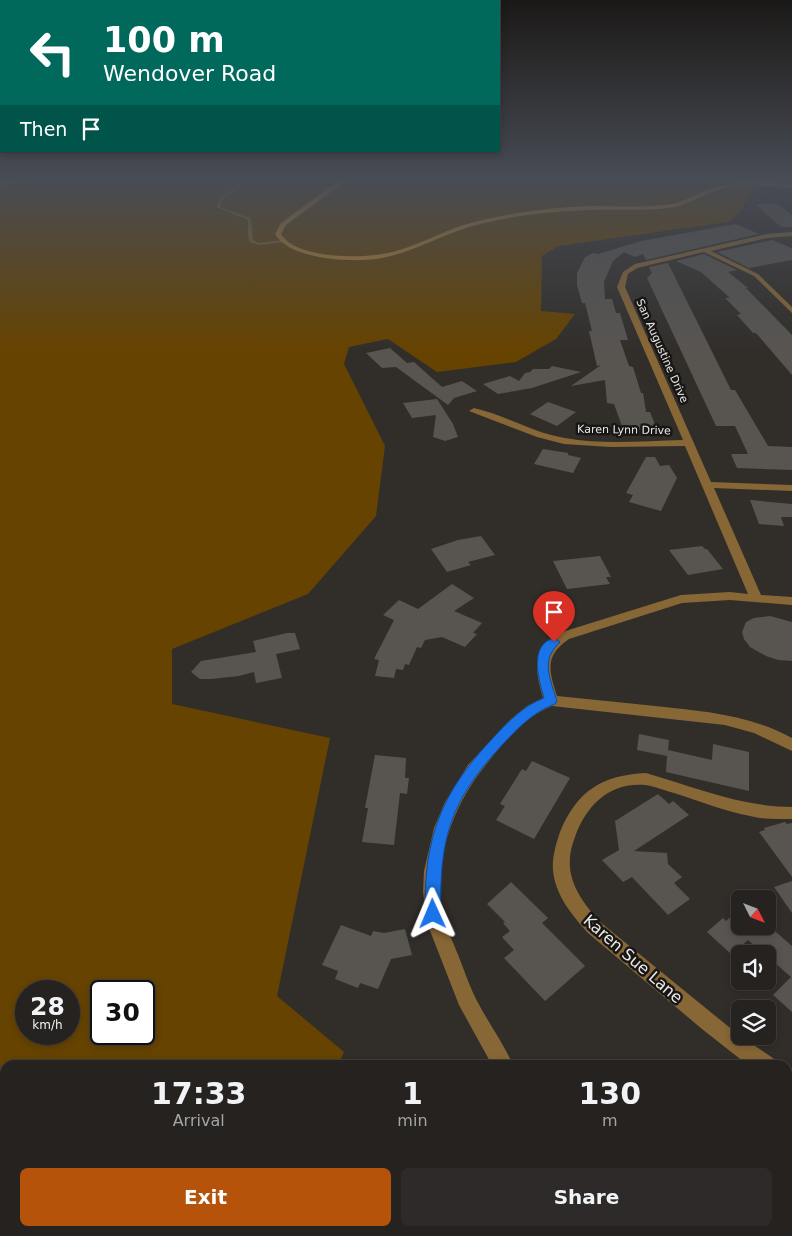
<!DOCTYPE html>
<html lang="en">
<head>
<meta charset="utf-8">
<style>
	:root { --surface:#252220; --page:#2d2a29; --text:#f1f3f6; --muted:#a3a4a5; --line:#423f3e; --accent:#b45309 }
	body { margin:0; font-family:"DejaVu Sans",sans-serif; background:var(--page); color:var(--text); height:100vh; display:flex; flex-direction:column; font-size:19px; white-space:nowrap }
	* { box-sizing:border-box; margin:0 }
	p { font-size:16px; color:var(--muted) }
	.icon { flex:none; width:28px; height:28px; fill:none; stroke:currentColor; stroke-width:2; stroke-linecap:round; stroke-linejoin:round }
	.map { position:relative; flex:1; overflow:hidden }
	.details { position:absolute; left:0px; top:1060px; width:792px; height:176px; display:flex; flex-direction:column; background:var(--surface); border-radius:15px 15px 0 0; box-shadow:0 2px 8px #0003,0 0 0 1px var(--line) }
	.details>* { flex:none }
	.banner { position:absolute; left:0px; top:0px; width:500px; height:152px; box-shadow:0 2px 8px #0003,0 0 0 1px var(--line); background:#00695c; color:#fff; overflow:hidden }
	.needle { width:32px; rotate:132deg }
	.buttons { position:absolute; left:731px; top:890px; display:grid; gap:10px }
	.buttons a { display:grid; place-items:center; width:45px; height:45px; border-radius:8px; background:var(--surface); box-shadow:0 2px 8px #0003,0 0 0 1px var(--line); font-size:25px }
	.speed { position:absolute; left:15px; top:980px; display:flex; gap:10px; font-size:25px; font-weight:700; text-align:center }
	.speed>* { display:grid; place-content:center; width:65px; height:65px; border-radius:50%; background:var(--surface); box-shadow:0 2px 8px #0003,0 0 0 1px var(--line); line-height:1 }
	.speed small { font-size:12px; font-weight:400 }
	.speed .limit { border:2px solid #111; border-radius:8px; background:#fff; color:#111 }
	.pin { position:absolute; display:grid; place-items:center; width:42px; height:42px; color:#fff; margin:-51px -21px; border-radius:50% 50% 50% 0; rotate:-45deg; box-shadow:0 0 5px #0007 }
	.pin .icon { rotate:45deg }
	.me { position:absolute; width:55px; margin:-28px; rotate:359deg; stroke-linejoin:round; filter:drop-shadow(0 0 4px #0008) }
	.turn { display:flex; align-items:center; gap:18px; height:105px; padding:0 20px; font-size:22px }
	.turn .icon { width:65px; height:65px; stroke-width:2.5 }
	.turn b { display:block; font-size:35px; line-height:42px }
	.then { display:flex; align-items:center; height:48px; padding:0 20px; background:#0003; gap:10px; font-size:19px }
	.eta { display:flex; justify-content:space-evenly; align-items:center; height:85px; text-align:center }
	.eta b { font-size:30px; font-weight:700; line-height:35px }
	.primary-button { display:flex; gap:10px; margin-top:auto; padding:10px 20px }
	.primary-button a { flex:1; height:58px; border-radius:8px; background:var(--accent); color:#fff; font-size:20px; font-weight:700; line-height:58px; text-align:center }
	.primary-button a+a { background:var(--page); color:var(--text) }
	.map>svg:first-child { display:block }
</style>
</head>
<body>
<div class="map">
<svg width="792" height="1236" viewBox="0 0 792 1236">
	<rect width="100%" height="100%" fill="#312e2a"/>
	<path fill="#664300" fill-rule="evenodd" d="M0,178H792V183L759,181L739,213L728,222L559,246L542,256L541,311L575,314L556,339L516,362L437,372L388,339L349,347L344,364L385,446L376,516L308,594L172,649V704L330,738L277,996L344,1052L338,1065H5V1231H269L267,1236H0ZM26,991H69V1034H26ZM101,991H144V1034H101Z"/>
	<g fill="#585551">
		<polygon points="755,204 778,204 792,215 792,227 781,227"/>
		<polygon points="736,224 759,234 646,260 643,254 635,257 624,252 613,261 604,282 605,299 612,299 616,313 620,313 628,340 620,340 629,366 633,367 641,393 643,393 646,412 650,412 658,432 623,429 614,404 607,403 605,380 571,386 601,365 597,366 589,331 592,331 585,303 582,303 577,285 577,273 585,257 593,253 598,254 641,241"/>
		<polygon points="772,240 792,248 792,260 749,268 717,252"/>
		<polygon points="704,254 737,270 728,272 748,288 746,288 792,335 792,375 756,333 753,333 737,315 741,314 725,298 730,298 701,272 676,261"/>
		<polygon points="668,263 731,390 735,390 768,446 792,447 792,470 737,468 731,454 748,454 735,426 716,426 647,278 652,273 649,267"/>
		<polygon points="390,348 407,363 414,362 442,387 462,381 477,391 454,398 448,405 396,367 382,368 366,353"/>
		<polygon points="552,366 581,372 532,388 498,394 483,384 510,376 519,381 525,373 530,372 533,369 549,369"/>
		<polygon points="437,399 453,424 458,437 445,441 433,437 436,415 412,418 403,403"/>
		<polygon points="548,402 576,412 557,426 530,414"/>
		<polygon points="543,449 568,453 568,455 581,458 573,473 534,464"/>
		<polygon points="646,457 655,457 660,466 669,465 677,478 661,511 629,502 633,495 626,493"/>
		<polygon points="750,500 792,504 792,517 781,517 784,526 759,524"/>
		<polygon points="481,536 495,555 468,562 471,565 447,572 431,549 458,540"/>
		<polygon points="702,546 705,549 707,549 723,569 688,575 669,550"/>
		<polygon points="600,556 611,577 606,577 610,584 567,589 553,561"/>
		<polygon points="452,584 474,598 454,611 482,623 473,633 477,634 465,647 442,637 425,640 421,648 417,647 409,665 405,664 403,670 396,669 394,678 375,676 379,660 374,659 394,620 383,615 399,600 418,609"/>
		<polygon points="770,616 792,622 792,661 778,660 766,656 750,647 744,639 742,632 746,622 754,618"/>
		<polygon points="287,633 295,633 300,649 276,654 282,678 256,683 254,672 239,676 211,679 200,679 191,672 201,661 256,652 253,641"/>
		<polygon points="639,734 669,740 668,750 712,760 713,744 749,752 749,791 666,772 667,756 637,750"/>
		<polygon points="375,755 406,758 405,778 409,778 407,794 400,793 394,845 362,842 368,808 365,808"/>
		<polygon points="532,761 570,778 534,839 496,820 505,806 500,804 522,769 526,771"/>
		<polygon points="658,794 669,804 673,801 689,815 634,851 667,853 668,864 682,877 674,883 690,899 668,915 632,877 623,882 602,860 619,850 615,821"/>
		<polygon points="785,822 787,824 792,823 792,877 759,832 765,830 764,828"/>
		<polygon points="792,881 792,913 774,887"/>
		<polygon points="511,882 548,918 542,923 585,966 545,1001 504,958 514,950 502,937 510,931 503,923 505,922 487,904"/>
		<polygon points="740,908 740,926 769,926 792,946 792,1012 773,995 791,977 768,957 768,954 764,954 748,940 732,955 707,932 723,918 726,921"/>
		<polygon points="341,925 371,936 373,931 384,933 405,929 412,955 391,959 378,989 360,983 358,988 335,979 338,971 322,965"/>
	</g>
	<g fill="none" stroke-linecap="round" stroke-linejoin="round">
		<polygon fill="#886736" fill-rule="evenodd" points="241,178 244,178 238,182 239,187 223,198 220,207 251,218 253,240 259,243 283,240 284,242 259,245 250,242 248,235 248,220 216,207 221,197 236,186 234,182"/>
		<g fill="#886736" fill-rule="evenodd">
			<path d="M792,232V236L767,238L711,251L758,274L792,307V313L754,276L704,252L637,268L628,274L625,287L711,482L792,485V491L714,488L761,595L792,597V605L730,600L682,603L569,639C544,656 549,671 557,696C590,699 623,703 655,706C703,711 750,715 792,738V751L754,733L725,725L552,706C524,717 503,743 485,766C452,806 433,863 442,915C444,927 452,938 456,950C463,966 468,983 476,999C487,1021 503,1042 513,1065H492L459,1005L427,923L423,892L424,871L434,828L445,802L468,765L511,719L527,706L543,698C535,669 531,652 559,633L681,595L730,592L748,594L685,446L610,447L564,444L537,437L469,411L474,408C505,415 533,433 565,438C603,445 644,441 683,440L617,287L623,272L635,264L767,234Z"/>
			<path d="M646,773C694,787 742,807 792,807V819C778,819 764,820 750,816C725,811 699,801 674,793C665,791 655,786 645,785C609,782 586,806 575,837C561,872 577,896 600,922L740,1036L773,1058L776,1065H749L744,1062L702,1029L588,933C572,915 555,895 553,870C552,857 556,844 560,832C577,791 602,775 646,773Z"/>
			<polygon points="788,1067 792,1069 792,1089 788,1087"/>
			<polygon points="607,1231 631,1231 633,1236 609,1236"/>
		</g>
		<g fill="#b9852f" fill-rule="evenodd">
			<polygon points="28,178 41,178 0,186 0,182"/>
			<path d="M336,178H342L339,186L286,225L281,234C295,257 350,258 374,255C411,252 442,229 478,221C515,212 553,207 591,206C617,206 645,208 671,204C686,202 698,192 713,188C738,179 766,182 792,184V188C768,186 741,182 717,190C700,196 686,206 668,208C643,211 617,209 592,210C555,211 516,215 480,224C438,234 407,259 362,260C338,261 288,257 275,234L281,223L334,184Z"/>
		</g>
	</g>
	<linearGradient id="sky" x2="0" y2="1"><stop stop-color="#1b1917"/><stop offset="0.51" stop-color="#484c55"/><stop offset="1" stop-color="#484c55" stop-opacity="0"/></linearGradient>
	<rect width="792" height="351" fill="url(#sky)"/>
	<path fill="#1a73e8" stroke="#114b97" d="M554,638L560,642C557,645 554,648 552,652C543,666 553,687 557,701L555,704C533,712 518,728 502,745C450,801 439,839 441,914L439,920L433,922L427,920L425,914C424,838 440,794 493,738C508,722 523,706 544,698C539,681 528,645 554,638Z"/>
	<g text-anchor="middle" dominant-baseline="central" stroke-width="5" stroke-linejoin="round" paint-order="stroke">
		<g font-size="11" fill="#ebe9e6" stroke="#181715">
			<text transform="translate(662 351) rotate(66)">San Augustine Drive</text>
			<text transform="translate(624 430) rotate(1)">Karen Lynn Drive</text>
		</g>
		<g font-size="16" fill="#ebe9e6" stroke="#181715">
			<text transform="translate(633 959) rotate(41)">Karen Sue Lane</text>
		</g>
	</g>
</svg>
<div class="buttons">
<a><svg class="needle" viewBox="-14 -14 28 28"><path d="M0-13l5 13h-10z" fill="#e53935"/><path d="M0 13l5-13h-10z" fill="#a3a4a5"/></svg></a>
<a><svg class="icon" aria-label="sound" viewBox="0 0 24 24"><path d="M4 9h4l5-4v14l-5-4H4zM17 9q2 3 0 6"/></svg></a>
<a><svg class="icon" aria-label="layers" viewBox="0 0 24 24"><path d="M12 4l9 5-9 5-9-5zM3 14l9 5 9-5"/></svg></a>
</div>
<div class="speed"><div>28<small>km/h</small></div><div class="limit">30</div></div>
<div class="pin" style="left:554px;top:642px;background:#d93025"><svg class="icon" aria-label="arrive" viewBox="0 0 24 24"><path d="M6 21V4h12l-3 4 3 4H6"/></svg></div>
<svg class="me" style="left:433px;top:914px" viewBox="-20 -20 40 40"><path d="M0-17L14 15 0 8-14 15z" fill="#1a73e8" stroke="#fff" stroke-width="4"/></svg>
<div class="banner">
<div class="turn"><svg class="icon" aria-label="left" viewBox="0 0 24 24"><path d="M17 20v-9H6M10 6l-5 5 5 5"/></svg><div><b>100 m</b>Wendover Road</div></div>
<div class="then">Then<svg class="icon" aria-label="arrive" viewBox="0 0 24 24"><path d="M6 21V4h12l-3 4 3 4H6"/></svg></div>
</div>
<section class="details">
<div class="eta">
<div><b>17:33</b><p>Arrival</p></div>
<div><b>1</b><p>min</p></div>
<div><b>130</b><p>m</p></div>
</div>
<div class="primary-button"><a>Exit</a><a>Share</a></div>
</section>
</div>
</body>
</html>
